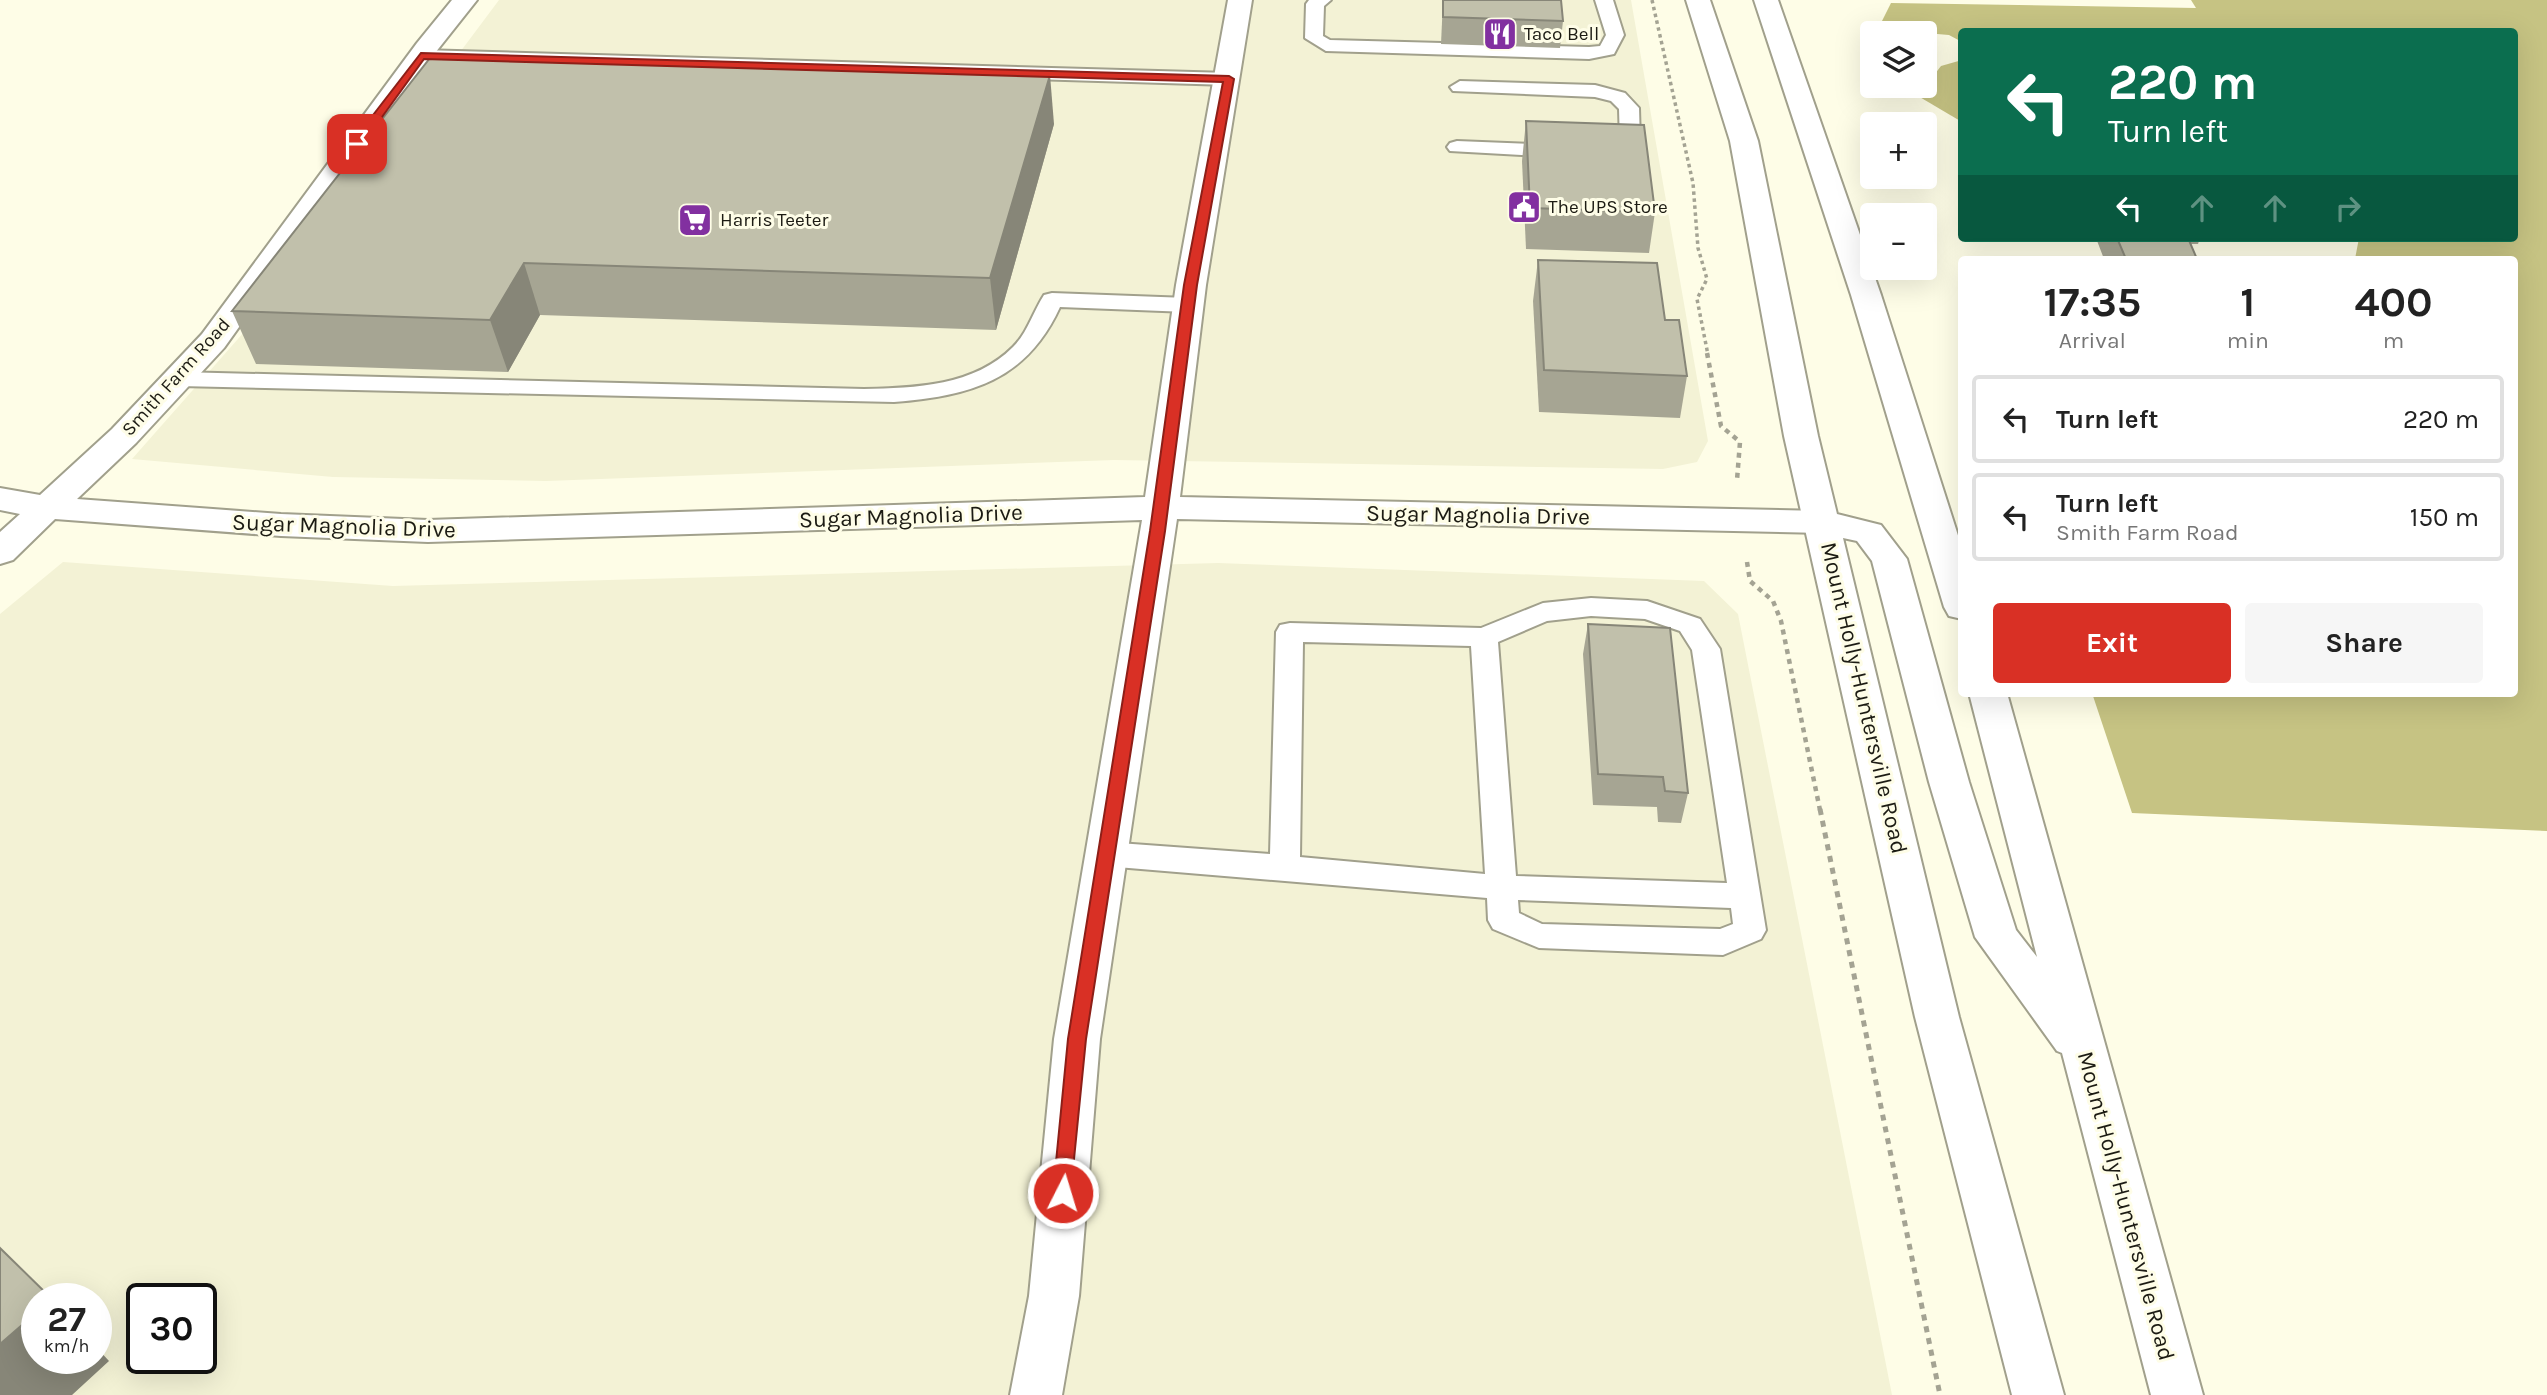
<!DOCTYPE html>
<html lang="en">
<head>
<meta charset="utf-8">
<style>
	:root { --surface:#fff; --page:#f6f6f6; --text:#222; --muted:#767676; --line:#e0e0e0; --accent:#d93025 }
	body { margin:0; font-family:Karla,sans-serif; background:var(--page); color:var(--text); height:100vh; display:flex; flex-direction:column; font-size:26px; white-space:nowrap }
	* { box-sizing:border-box; margin:0 }
	p { font-size:23px; color:var(--muted) }
	.icon { flex:none; width:38px; height:38px; fill:none; stroke:currentColor; stroke-width:2; stroke-linecap:round; stroke-linejoin:round }
	.map { position:relative; flex:1; overflow:hidden }
	.panel { position:absolute; left:1958px; top:256px; width:560px; height:441px; display:flex; flex-direction:column; background:var(--surface); border-radius:7px; box-shadow:0 7px 28px #0002 }
	.panel>* { flex:none }
	.guide { position:absolute; left:1958px; top:28px; width:560px; height:214px; border-radius:7px; box-shadow:0 7px 28px #0002; background:#0b6e4f; color:#fff; overflow:hidden }
	.tools { position:absolute; left:1860px; top:21px; display:grid; gap:14px }
	.tools a { display:grid; place-items:center; width:77px; height:77px; border-radius:7px; background:var(--surface); box-shadow:0 7px 28px #0002; font-size:35px }
	.speed { position:absolute; left:21px; top:1283px; display:flex; gap:14px; font-size:35px; font-weight:700; text-align:center }
	.speed>* { display:grid; place-content:center; width:91px; height:91px; border-radius:50%; background:var(--surface); box-shadow:0 7px 28px #0002; line-height:1 }
	.speed small { font-size:18px; font-weight:400 }
	.speed .limit { border:4px solid #111; border-radius:10px; background:#fff; color:#111 }
	.pin { position:absolute; display:grid; place-items:center; width:60px; height:60px; color:#fff; margin:-30px; border-radius:14px; box-shadow:0 4px 10px #0006 }
	.me { position:absolute; width:77px; margin:-38px; rotate:5deg; stroke-linejoin:round; filter:drop-shadow(0 0 5px #0008) }
	.turn { display:flex; align-items:center; gap:24px; height:147px; padding:0 35px; font-size:32px }
	.turn .icon { width:91px; height:91px; stroke-width:2.5 }
	.turn b { display:block; font-size:49px; line-height:60px }
	.lanes { display:flex; align-items:center; height:66px; padding:0 35px; background:#0003; justify-content:center; gap:35px; direction:ltr }
	.lanes .off { opacity:.35 }
	.eta { display:flex; justify-content:space-evenly; align-items:center; height:119px; text-align:center }
	.eta b { font-size:42px; font-weight:700; line-height:49px }
	.button { display:flex; gap:14px; margin-top:auto; padding:14px 35px }
	.button a { flex:1; height:80px; border-radius:7px; background:var(--accent); color:#fff; font-size:28px; font-weight:700; line-height:80px; text-align:center }
	.button a+a { background:var(--page); color:var(--text) }
	ul { padding:0; list-style:none }
	li { display:flex; align-items:center; gap:21px; height:88px; margin:0 14px 10px; padding:0 21px; border:4px solid var(--line); border-radius:7px }
	li div { flex:1 }
	li b { display:block; font-size:26px }
	li em { font-style:normal }
	.map>svg:first-child { display:block }
</style>
</head>
<body>
<div class="map">
<svg width="2547" height="1395" viewBox="0 0 2547 1395">
	<rect width="100%" height="100%" fill="#fefde7"/>
	<g fill="#f3f2d5" fill-rule="evenodd">
		<polygon points="499,0 1631,0 1708,441 1697,462 1663,469 1114,460 546,481 333,477 132,459 289,281"/>
		<path d="M63,562L393,586L1218,563L1704,581L1738,614L1892,1395H0V614ZM37,1298H96V1358H37ZM142,1298H201V1358H142Z"/>
	</g>
	<g fill="#c6c383">
		<polygon points="2191,0 2547,0 2547,831 2132,813 2092,693 2515,693 2515,259 2355,259 2359,238 2515,238 2515,32 1962,32 1962,42 1949,35 1878,29 1891,3 2196,8"/>
		<polygon points="1962,60 1962,122 1918,96 1941,66"/>
	</g>
	<g fill="none" stroke-linecap="round" stroke-linejoin="round">
		<g stroke="#a1a08c" stroke-width="4">
			<g id="lane">
				<polygon points="1309,0 1331,0 1324,6 1323,36 1330,40 1589,47 1600,46 1606,35 1595,0 1613,0 1624,35 1614,54 1589,59 1326,51 1305,38 1306,4"/>
				<polygon points="421,50 1229,73 1239,79 1229,85 414,60 412,56 414,52"/>
				<polygon points="1460,81 1595,85 1625,93 1639,108 1640,142 1635,150 1613,156 1606,154 1603,150 1606,146 1620,142 1619,109 1611,101 1595,97 1453,91 1450,87"/>
				<polygon points="1457,141 1559,145 1569,151 1559,157 1450,151 1447,147 1450,143"/>
				<path d="M1052,293L1188,298L1199,305L1188,312L1060,307C1026,381 970,396 894,402L179,386L171,384L167,379L171,374L179,372L864,389C916,388 974,386 1013,347C1028,332 1033,312 1044,295Z"/>
				<path d="M1591,598L1647,601L1700,619L1720,649L1766,930L1761,939L1723,955L1539,948L1493,929L1488,920L1487,898L1105,866L1094,862L1090,854L1094,846L1105,842L1270,854L1276,632L1280,625L1290,623L1481,628L1543,603ZM1591,616L1645,619L1680,631L1692,650L1727,883L1516,876L1498,642L1547,621ZM1303,642L1471,646L1485,874L1300,857ZM1518,900L1731,908L1733,924L1720,929L1542,924L1519,913Z"/>
			</g>
		</g>
		<g stroke="#a1a08c" stroke-width="4">
			<polygon id="street" points="452,0 477,0 435,53 224,348 136,443 77,499 281,514 428,520 1145,497 1176,285 1228,0 1252,0 1206,285 1180,497 1823,511 1835,514 1841,522 1835,530 1823,533 1177,519 1100,1039 1079,1296 1062,1395 1010,1395 1029,1296 1054,1039 1142,520 428,542 281,536 55,519 13,560 0,564 0,532 20,514 0,510 0,488 40,495 112,429 202,334 417,43"/>
		</g>
		<g stroke="#a1a08c" stroke-width="4">
			<g id="secondary">
				<polygon points="1686,0 1710,0 1758,141 1818,436 1837,514 1881,525 1907,559 1969,782 2016,930 2037,957 1969,693 2007,693 2203,1395 2151,1395 2062,1053 2057,1051 1975,937 1929,782 1872,561 1857,541 1843,538 1959,1017 2064,1395 2012,1395 1915,1017 1784,436 1730,141"/>
				<polygon points="1754,0 1778,0 1881,295 1962,548 1962,619 1949,616 1944,607 1851,295"/>
			</g>
		</g>
		<polyline stroke="#a4a393" stroke-width="3.5" stroke-dasharray="3.5 3.5" stroke-linecap="butt" points="1652,0 1693,183 1698,248 1707,279 1697,299 1708,355"/>
		<g stroke="#a4a393" stroke-width="4.5" stroke-dasharray="5 5" stroke-linecap="butt">
			<polyline points="1707,353 1721,426 1740,442 1737,480"/>
			<polyline points="1747,562 1750,581 1773,601 1781,621 1820,810"/>
		</g>
		<polyline stroke="#a4a393" stroke-width="5" stroke-dasharray="6 6" stroke-linecap="butt" points="1820,809 1940,1395"/>
		<use href="#lane" fill="#fff" fill-rule="evenodd"/>
		<use href="#street" fill="#fff" fill-rule="evenodd"/>
		<use href="#secondary" fill="#fff" fill-rule="evenodd"/>
	</g>
	<g fill="#a6a593">
		<polygon points="1443,0 1563,21 1560,48 1441,44"/>
		<polygon points="1526,121 1655,212 1649,253 1526,249 1522,161"/>
		<polygon points="1054,124 996,330 540,315 508,372 256,364 232,311"/>
		<polygon points="2096,238 2200,238 2198,244 2191,244 2197,259 2104,259"/>
		<polygon points="1538,260 1665,320 1687,376 1680,418 1539,412 1533,301"/>
		<polygon points="1588,624 1688,793 1681,823 1658,822 1657,807 1593,805 1583,654"/>
	</g>
	<g fill="#878678">
		<polygon points="1050,75 1054,124 996,330 990,278"/>
		<polygon points="524,263 540,315 508,372 490,320"/>
		<polygon points="37,1312 37,1358 96,1358 96,1347 109,1361 72,1395 0,1395 0,1344"/>
	</g>
	<g fill="#c1c0ab" stroke="#878678" stroke-width="2">
		<polygon points="1443,0 1561,0 1563,21 1443,17"/>
		<polygon points="430,58 1050,75 990,278 524,263 490,320 232,311"/>
		<polygon points="1526,121 1644,125 1655,212 1530,208"/>
		<polygon points="2117,238 2188,238 2197,259 2126,259"/>
		<polygon points="1538,260 1657,263 1665,320 1679,320 1687,376 1544,370"/>
		<polygon points="1588,624 1670,628 1688,793 1665,791 1663,777 1598,774"/>
		<polygon points="0,1248 51,1298 37,1298 37,1312 0,1344"/>
	</g>
	<polygon fill="#d93025" stroke="#8d1f18" stroke-width="2" points="421,53 1229,76 1234,79 1197,285 1165,531 1086,1039 1070,1199 1063,1202 1056,1199 1053,1193 1068,1039 1150,531 1184,285 1223,82 424,59 361,146 353,146 353,141"/>
	<defs>
		<g id="restaurant-square" transform="scale(1.75)"><rect x="-9" y="-9" width="18" height="18" rx="4" fill="#8230a0" stroke="#fefde7"/><path d="M-5-6h1v4h1v-4h1v4h1v-4h1v5L-1.5 .5V6h-2V.5L-5-1ZM5-6V6H3V1.5H1.5Q1.5-4 5-6Z" fill="#fff"/></g>
		<g id="civic-square" transform="scale(1.75)"><rect x="-9" y="-9" width="18" height="18" rx="4" fill="#8230a0" stroke="#fefde7"/><path d="M-.6-6.5H3V-4.5H.6V-3L4-1V1h2V6H-6V1h2V-1L-.6-3ZM-1.2 2.5V6h2.4V2.5Z" fill="#fff"/></g>
		<g id="supermarket-square" transform="scale(1.75)"><rect x="-9" y="-9" width="18" height="18" rx="4" fill="#8230a0" stroke="#fefde7"/><path d="M-6-5.5h2.5l.6 2H6L4.5 2H-2.5L-4.4-4H-6ZM-1.5 3.2a1.3 1.3 0 1 0 .1 0ZM3 3.2a1.3 1.3 0 1 0 .1 0Z" fill="#fff"/></g>
	</defs>
	<g fill-rule="evenodd">
		<use href="#restaurant-square" x="1500" y="34"/>
		<use href="#civic-square" x="1524" y="207"/>
		<use href="#supermarket-square" x="695" y="220"/>
	</g>
	<g text-anchor="middle" dominant-baseline="central" stroke-width="6" stroke-linejoin="round" paint-order="stroke">
		<g font-size="19" fill="#1c1b13" stroke="#fefde7" text-anchor="start">
			<text x="1524" y="34">Taco Bell</text>
			<text x="1548" y="207">The UPS Store</text>
			<text x="720" y="220">Harris Teeter</text>
		</g>
		<g font-size="19" fill="#1c1b13" stroke="#fefde7">
			<text transform="translate(176 377) rotate(-48)">Smith Farm Road</text>
		</g>
		<g font-size="23" fill="#1c1b13" stroke="#fefde7">
			<text transform="translate(1478 515) rotate(1)">Sugar Magnolia Drive</text>
			<text transform="translate(911 516) rotate(-2)">Sugar Magnolia Drive</text>
			<text transform="translate(344 526) rotate(2)">Sugar Magnolia Drive</text>
			<text transform="translate(1864 698) rotate(77)">Mount Holly-Huntersville Road</text>
			<text transform="translate(2126 1206) rotate(75)">Mount Holly-Huntersville Road</text>
		</g>
	</g>
</svg>
<div class="tools">
<a><svg class="icon" aria-label="layers" viewBox="0 0 24 24"><path d="M12 4l9 5-9 5-9-5zM3 14l9 5 9-5"/></svg></a>
<a>+</a>
<a>−</a>
</div>
<div class="speed"><div>27<small>km/h</small></div><div class="limit">30</div></div>
<div class="pin" style="left:357px;top:144px;background:#d93025"><svg class="icon" aria-label="arrive" viewBox="0 0 24 24"><path d="M6 21V4h12l-3 4 3 4H6"/></svg></div>
<svg class="me" style="left:1063px;top:1193px" viewBox="-20 -20 40 40"><circle r="17" fill="#d93025" stroke="#fff" stroke-width="3"/><path d="M0-11L8 9 0 5-8 9z" fill="#fff"/></svg>
<div class="guide">
<div class="turn"><svg class="icon" aria-label="left" viewBox="0 0 24 24"><path d="M17 20v-9H6M10 6l-5 5 5 5"/></svg><div><b>220 m</b>Turn left</div></div>
<div class="lanes"><svg class="icon" aria-label="left" viewBox="0 0 24 24"><path d="M17 20v-9H6M10 6l-5 5 5 5"/></svg><svg class="icon off" aria-label="ahead" viewBox="0 0 24 24"><path d="M12 20V5M6 11l6-6 6 6"/></svg><svg class="icon off" aria-label="ahead" viewBox="0 0 24 24"><path d="M12 20V5M6 11l6-6 6 6"/></svg><svg class="icon off" aria-label="right" viewBox="0 0 24 24"><path d="M7 20v-9h11M14 6l5 5-5 5"/></svg></div>
</div>
<section class="panel">
<div class="eta">
<div><b>17:35</b><p>Arrival</p></div>
<div><b>1</b><p>min</p></div>
<div><b>400</b><p>m</p></div>
</div>
<ul>
<li><svg class="icon" aria-label="left" viewBox="0 0 24 24"><path d="M17 20v-9H6M10 6l-5 5 5 5"/></svg><div><b>Turn left</b></div><em>220 m</em></li>
<li><svg class="icon" aria-label="left" viewBox="0 0 24 24"><path d="M17 20v-9H6M10 6l-5 5 5 5"/></svg><div><b>Turn left</b><p>Smith Farm Road</p></div><em>150 m</em></li>
</ul>
<div class="button"><a>Exit</a><a>Share</a></div>
</section>
</div>
</body>
</html>
